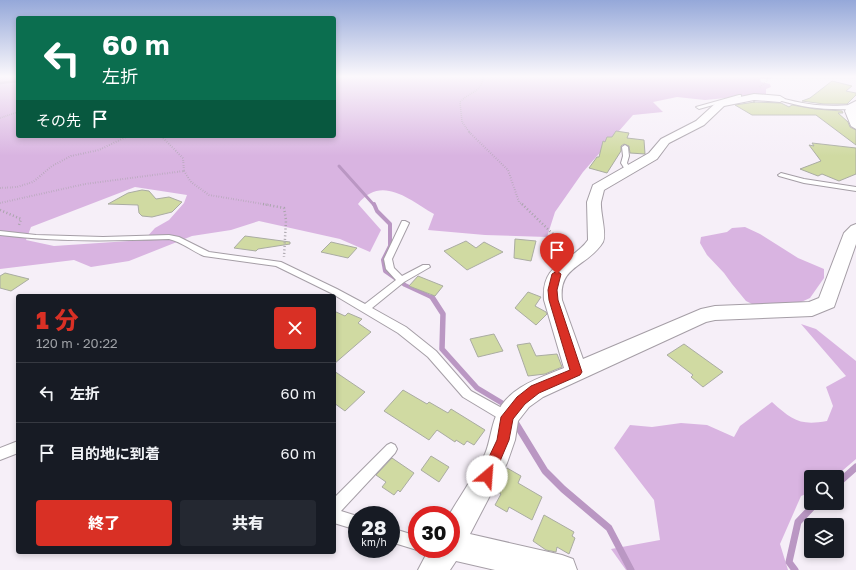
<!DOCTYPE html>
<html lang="ja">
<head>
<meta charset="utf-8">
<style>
	:root { --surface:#171b24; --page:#242831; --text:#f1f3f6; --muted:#9ea1a6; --line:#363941; --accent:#d93025 }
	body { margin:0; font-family:"Golos Text","Noto Sans JP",sans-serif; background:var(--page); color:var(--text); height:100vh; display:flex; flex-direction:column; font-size:15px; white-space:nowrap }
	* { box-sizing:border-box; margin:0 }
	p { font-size:13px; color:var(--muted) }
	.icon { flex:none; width:22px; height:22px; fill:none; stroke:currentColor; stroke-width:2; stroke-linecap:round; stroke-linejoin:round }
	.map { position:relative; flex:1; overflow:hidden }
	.panel { position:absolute; left:16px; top:294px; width:320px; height:260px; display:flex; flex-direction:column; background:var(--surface); border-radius:4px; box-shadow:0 2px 6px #0003 }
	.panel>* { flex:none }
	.banner { position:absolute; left:16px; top:16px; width:320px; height:122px; border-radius:4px; box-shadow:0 2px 6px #0003; background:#0b6e4f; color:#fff; overflow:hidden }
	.buttons { position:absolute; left:804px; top:470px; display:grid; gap:8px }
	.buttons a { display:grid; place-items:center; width:40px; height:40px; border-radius:4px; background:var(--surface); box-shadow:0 2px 6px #0003; font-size:20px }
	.speed { position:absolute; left:348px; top:506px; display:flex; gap:8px; font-size:20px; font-weight:700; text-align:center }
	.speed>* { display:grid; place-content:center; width:52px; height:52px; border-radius:50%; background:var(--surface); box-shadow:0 2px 6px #0003; line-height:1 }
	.speed small { font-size:10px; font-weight:400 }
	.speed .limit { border:6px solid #d22; background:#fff; color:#111 }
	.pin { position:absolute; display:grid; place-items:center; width:34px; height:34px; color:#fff; margin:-41px -17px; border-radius:50% 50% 50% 0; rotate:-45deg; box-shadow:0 0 4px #0007 }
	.pin .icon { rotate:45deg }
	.me { position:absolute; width:44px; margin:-22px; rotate:27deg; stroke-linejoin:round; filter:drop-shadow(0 0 3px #0008) }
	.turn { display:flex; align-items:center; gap:14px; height:84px; padding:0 20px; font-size:18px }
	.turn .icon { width:52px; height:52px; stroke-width:2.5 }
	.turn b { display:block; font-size:28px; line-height:34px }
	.then { display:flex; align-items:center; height:38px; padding:0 20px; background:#0003; gap:8px; font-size:15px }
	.round { display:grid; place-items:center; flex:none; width:42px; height:42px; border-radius:4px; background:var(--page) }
	.summary { display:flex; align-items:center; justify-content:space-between; height:68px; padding:0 20px }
	h1 { font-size:24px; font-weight:800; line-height:30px; color:var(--accent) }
	.cta { display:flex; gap:8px; margin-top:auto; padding:8px 20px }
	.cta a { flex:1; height:46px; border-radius:4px; background:var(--accent); color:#fff; font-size:16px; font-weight:800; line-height:46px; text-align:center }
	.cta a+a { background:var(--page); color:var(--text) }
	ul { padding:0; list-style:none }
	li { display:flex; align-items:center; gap:12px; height:60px; padding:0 20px; border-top:1px solid var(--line) }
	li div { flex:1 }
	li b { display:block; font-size:15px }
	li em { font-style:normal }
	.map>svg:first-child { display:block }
</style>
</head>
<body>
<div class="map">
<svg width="856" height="570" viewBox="0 0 856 570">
	<rect width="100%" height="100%" fill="#f6eff8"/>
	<g fill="#d9b4e1" fill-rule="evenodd">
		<path d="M0,76H18V136H334V76L772,77L771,79H760L761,82L770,84L771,87L766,89V94L705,100L677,97L653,102L663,112L633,115L583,172L555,212L547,237L485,235L428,230L434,214C410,200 381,174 358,204L381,230L370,252L340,239L259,221L231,230L192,236L129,261L91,267L74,260L0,269ZM135,187L187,195L184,203L169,220L155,228L144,240L54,246L26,240L31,227Z"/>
		<polygon points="745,227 760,234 798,258 824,269 824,278 810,298 799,303 754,305 746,301 732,284 724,273 707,255 700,243 701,237 727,232 732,228"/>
		<path d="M801,324L816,329L856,361V459L835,477H811V492L801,496L780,544L788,570H626L611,549L660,540L654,500L614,448L630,425L652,427L681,423L707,425L734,437L740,426L772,402C792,420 800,426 827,421L833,406L826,387L846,376Z"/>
	</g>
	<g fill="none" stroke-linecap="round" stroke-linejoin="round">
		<polyline stroke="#ba97c3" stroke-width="2.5" points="0,83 18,81"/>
		<polyline stroke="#ba97c3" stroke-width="3" points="339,166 374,205"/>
		<polyline stroke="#ba97c3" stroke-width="4" points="374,204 377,211 390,224 390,246 383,260 385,271 405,285 433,298"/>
		<polyline stroke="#ba97c3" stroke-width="5.5" points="432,297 443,314 442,349 477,388 502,403 506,409"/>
		<g stroke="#ba97c3" stroke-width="7">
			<polyline points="515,422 545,471 563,489 609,528 631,570"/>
			<polyline points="837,484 856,467"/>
			<polyline points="795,570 789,562 798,522 816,503"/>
		</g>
	</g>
	<g fill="#d0daa2" stroke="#aaaca2">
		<polygon points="832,81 852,86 846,91 856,93 856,95 847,104 824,104 802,101 810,98"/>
		<polygon points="753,102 781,103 789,107 792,105 815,109 842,111 843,113 838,113 848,122 850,127 856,130 856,145 816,115 752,115 735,105 755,102"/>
		<polygon points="616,131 629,133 627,138 644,140 645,154 630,153 629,146 624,144 621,146 621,151 607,173 589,168 597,157 599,157 603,141 605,142 607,137 612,137"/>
		<polygon points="812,143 856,148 856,174 839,181 822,174 818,176 800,169 821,161 809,145 814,146"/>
		<polygon points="142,190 149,191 156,199 169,197 182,202 172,212 152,217 142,216 139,213 138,205 108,204 128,193"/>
		<polygon points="245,236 290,242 290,244 258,249 256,251 234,248"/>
		<polygon points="515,239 536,241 531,261 514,258"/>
		<polygon points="466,241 476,248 484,242 503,252 467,270 444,251"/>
		<polygon points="331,242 357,248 348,258 321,252"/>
		<polygon points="5,273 29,279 11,291 0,288 0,276"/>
		<polygon points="418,276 443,286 435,296 409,286"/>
		<polygon points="528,292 541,297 535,306 546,312 547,314 536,325 515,308"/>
		<polygon points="334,311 345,316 348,313 362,319 358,323 371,332 334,364"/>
		<polygon points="494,334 503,351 478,357 470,339"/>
		<polygon points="530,343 536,356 557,354 562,367 545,374 528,376 517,345"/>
		<polygon points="684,344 723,372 703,387 691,377 693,375 667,355"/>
		<polygon points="334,371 365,392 345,411 334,403"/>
		<polygon points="403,390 427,404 429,402 448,413 451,409 485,430 474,445 467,441 464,445 456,440 455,442 437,430 429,440 384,411"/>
		<polygon points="431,456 449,467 439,482 421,470"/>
		<polygon points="392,458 414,473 400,492 398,490 394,495 382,487 386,482 376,475"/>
		<polygon points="507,468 521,476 518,483 542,497 532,520 509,507 507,512 495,505 501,494 495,490"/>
		<polygon points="544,515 574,532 572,536 575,538 569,554 557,547 556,552 546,550 533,541"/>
	</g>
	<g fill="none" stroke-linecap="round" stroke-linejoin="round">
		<g stroke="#a59ea6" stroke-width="2">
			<g id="lane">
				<polygon points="739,95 741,95 741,97 699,109 696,107"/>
				<path d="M780,98C808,105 823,107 852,105L855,107L852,109C824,110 806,108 778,100V99Z"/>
				<polygon points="625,145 628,147 629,156 627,163 631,170 628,172 626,171 621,163 623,156 622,147"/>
				<polygon points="781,173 804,179 856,187 856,191 804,183 779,176 778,175"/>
				<path d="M402,221H405L409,223L392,259L394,268L402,276L423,265H429L430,267L404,282L372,308L406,327L436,351L471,391L511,413L513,417L511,421L507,422L503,421L463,397L428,357L398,333L331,293L276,266L204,256C192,251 182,242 169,239C112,241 56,242 0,235V231L36,235L103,237L169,235L179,237L209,252L281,262L337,289L365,304L396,280L386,269L384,259Z"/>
				<polygon points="18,441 18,453 0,460 0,448"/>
				<polygon points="391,443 395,445 397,449 395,453 341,511 357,516 357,530 334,523 334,498 387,445"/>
				<polygon points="391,528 417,536 417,549 420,549 417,550 391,542"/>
			</g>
		</g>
		<g stroke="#a59ea6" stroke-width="2">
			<g id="street">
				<path d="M754,94L780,96L785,99L780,102L754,100L724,106L704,125L669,143L657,159L604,190C603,194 602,198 601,202C600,212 607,234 603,242C588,267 558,265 562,300L583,359L701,309L715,306L809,302L819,298L844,233L851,226L856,224V244L834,307L812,316L715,320L706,322L543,397L529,407L518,421L515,440L507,463L470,534L562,555L573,559L577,570H495L456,561L450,570H418L429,549H451V515H449C461,495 475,475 485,454C490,442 491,428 496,416C506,388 539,378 564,368L544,300C541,261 571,264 588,240L587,202L593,185L649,153L661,139L696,121L717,102Z"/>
				<polygon points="856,101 856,129 851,126 845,111 848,105"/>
			</g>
		</g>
		<g stroke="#a9a4ab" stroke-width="1.5" stroke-dasharray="0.5 1.5" stroke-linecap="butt">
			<polyline points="853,76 856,78"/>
			<polyline points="760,87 767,81 768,76"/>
			<polyline points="0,118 18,112"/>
			<path d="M470,133L462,122L460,102C469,92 483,92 483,76"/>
		</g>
		<g stroke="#a9a4ab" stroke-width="2" stroke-dasharray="0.5 2" stroke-linecap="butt">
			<polyline points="469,132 508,170 519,202 523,205"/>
			<polyline points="184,171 191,182 209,195 269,205"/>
			<polyline points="0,188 17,187 33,182 52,166 71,156 99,150 128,136"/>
			<polyline points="0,203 85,184 184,171 183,158 161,136"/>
		</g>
		<g stroke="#a9a4ab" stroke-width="2.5" stroke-dasharray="1 2.5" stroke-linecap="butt">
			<polyline points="263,204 284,208 286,220 284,257"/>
			<polyline points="522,204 554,235 573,246"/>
			<polyline points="0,210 21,219 19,225"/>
		</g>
		<use href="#lane" fill="#fff" fill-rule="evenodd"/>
		<use href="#street" fill="#fff" fill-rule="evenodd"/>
	</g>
	<linearGradient id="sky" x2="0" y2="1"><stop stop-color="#95a8d9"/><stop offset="0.49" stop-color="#fbf8fc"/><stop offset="1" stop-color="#fbf8fc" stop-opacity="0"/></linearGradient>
	<rect width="856" height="156" fill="url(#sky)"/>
	<polygon fill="#d93025" stroke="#8d1f18" points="557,271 561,274 557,290 558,300 582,372 580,375 539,393 525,404 513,419 509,440 492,480 487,482 482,480 480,476 497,440 501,417 517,397 531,386 570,370 549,300 548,290 552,274"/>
</svg>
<div class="buttons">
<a><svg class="icon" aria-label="search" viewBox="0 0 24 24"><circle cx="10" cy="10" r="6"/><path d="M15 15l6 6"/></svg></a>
<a><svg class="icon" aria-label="layers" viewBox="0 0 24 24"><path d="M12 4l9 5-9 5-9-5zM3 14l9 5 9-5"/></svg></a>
</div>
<div class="speed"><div>28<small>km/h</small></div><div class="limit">30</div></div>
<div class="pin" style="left:557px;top:274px;background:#d93025"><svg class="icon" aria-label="arrive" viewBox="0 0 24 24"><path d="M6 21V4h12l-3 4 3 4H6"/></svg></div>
<svg class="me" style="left:487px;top:476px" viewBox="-20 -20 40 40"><circle r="19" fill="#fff"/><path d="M0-13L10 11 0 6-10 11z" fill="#d93025"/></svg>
<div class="banner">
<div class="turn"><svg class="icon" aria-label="left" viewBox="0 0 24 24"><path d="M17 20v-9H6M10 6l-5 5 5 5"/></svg><div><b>60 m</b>左折</div></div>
<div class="then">その先<svg class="icon" aria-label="arrive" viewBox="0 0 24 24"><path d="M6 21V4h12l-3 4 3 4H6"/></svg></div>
</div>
<section class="panel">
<div class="summary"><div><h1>1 分</h1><p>120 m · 20:22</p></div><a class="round" style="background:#d93025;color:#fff"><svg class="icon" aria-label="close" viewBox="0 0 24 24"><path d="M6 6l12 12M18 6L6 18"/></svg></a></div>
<ul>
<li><svg class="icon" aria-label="left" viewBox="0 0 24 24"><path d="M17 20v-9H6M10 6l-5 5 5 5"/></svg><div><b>左折</b></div><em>60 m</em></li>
<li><svg class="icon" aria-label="arrive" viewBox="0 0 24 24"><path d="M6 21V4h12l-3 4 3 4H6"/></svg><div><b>目的地に到着</b></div><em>60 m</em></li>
</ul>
<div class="cta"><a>終了</a><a>共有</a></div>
</section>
</div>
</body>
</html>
